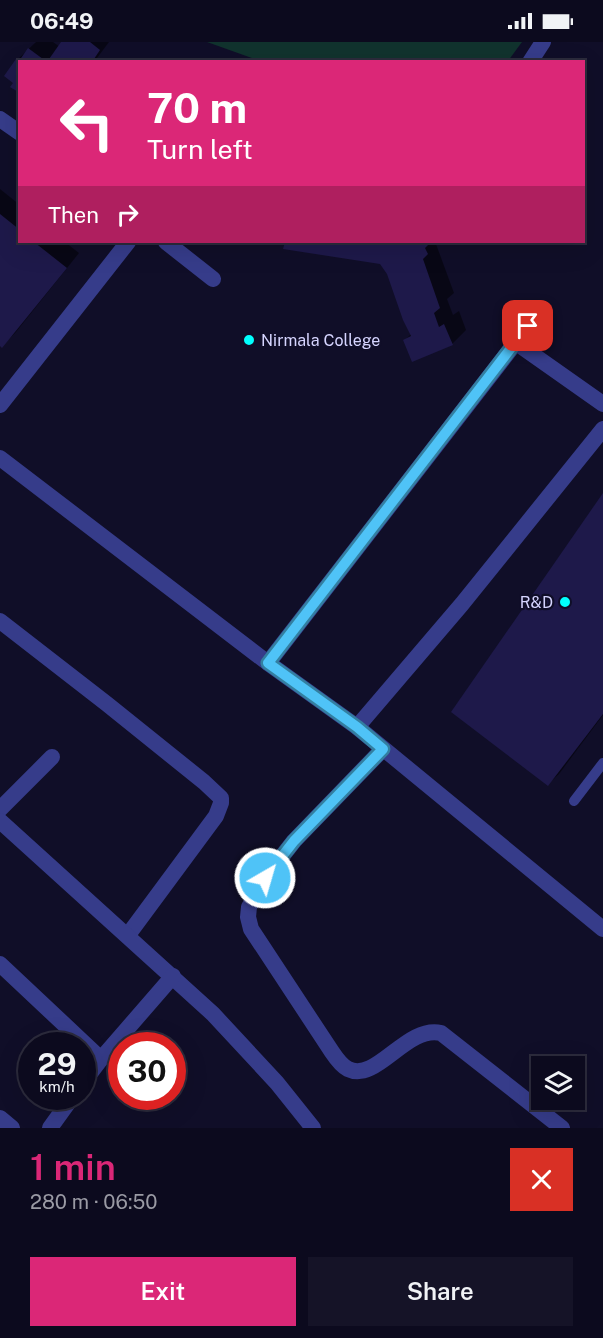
<!DOCTYPE html>
<html lang="en">
<head>
<meta charset="utf-8">
<style>
	:root { --surface:#0c0a1e; --page:#151327; --text:#f1f3f6; --muted:#9a9aa4; --line:#2c2b3c; --accent:#db2777 }
	body { margin:0; font-family:"Public Sans",sans-serif; background:var(--page); color:var(--text); height:100vh; display:flex; flex-direction:column; font-size:22px; white-space:nowrap }
	* { box-sizing:border-box; margin:0 }
	p { font-size:20px; color:var(--muted) }
	.icon { flex:none; width:33px; height:33px; fill:none; stroke:currentColor; stroke-width:2; stroke-linecap:round; stroke-linejoin:round }
	.map { position:relative; height:1086px; overflow:hidden }
	.drawer { display:flex; flex-direction:column; background:var(--surface); flex:1 }
	.drawer>* { flex:none }
	.guide { position:absolute; left:18px; top:18px; width:567px; height:183px; border-radius:0px; box-shadow:0 6px 24px #0002,0 0 0 2px var(--line); background:#db2777; color:#fff; overflow:hidden }
	.tools { position:absolute; left:531px; top:1014px; display:grid; gap:12px }
	.tools a { display:grid; place-items:center; width:54px; height:54px; border-radius:0px; background:var(--surface); box-shadow:0 6px 24px #0002,0 0 0 2px var(--line); font-size:30px }
	.speed { position:absolute; left:18px; top:990px; display:flex; gap:12px; font-size:30px; font-weight:700; text-align:center }
	.speed>* { display:grid; place-content:center; width:78px; height:78px; border-radius:50%; background:var(--surface); box-shadow:0 6px 24px #0002,0 0 0 2px var(--line); line-height:1 }
	.speed small { font-size:15px; font-weight:400 }
	.speed .limit { border:9px solid #d22; background:#fff; color:#111 }
	.pin { position:absolute; display:grid; place-items:center; width:51px; height:51px; color:#fff; margin:-26px; border-radius:12px; box-shadow:0 3px 9px #0006 }
	.me { position:absolute; width:66px; margin:-33px; rotate:38deg; stroke-linejoin:round; filter:drop-shadow(0 0 4px #0008) }
	.turn { display:flex; align-items:center; gap:21px; height:126px; padding:0 30px; font-size:27px }
	.turn .icon { width:78px; height:78px; stroke-width:2.5 }
	.turn b { display:block; font-size:42px; line-height:51px }
	.then { display:flex; align-items:center; height:57px; padding:0 30px; background:#0003; gap:12px; font-size:22px }
	.round { display:grid; place-items:center; flex:none; width:63px; height:63px; border-radius:0px; background:var(--page) }
	.headline { display:flex; align-items:center; justify-content:space-between; height:102px; padding:0 30px }
	h1 { font-size:36px; font-weight:600; line-height:45px; color:var(--accent) }
	.action { display:flex; gap:12px; margin-top:auto; padding:12px 30px }
	.action a { flex:1; height:69px; border-radius:0px; background:var(--accent); color:#fff; font-size:24px; font-weight:600; line-height:69px; text-align:center }
	.action a+a { background:var(--page); color:var(--text) }
	.status { display:flex; justify-content:space-between; align-items:center; height:42px; padding:0 30px; background:var(--surface); direction:ltr }
	.status svg { height:16px; fill:currentColor }
	.map>svg:first-child { display:block }
</style>
</head>
<body>
<div class="status"><b>06:49</b><svg viewBox="0 0 49 12"><path d="M0 12V9h3v3zM5 12V6h3v6zM10 12V3h3v9zM15 12V0h3v12zM26 1h20v11H26zM47 4h2v5h-2z"/></svg></div>
<div class="map">
<svg width="603" height="1086" viewBox="0 0 603 1086">
	<rect width="100%" height="100%" fill="#100e28"/>
	<polygon fill="#11332e" points="207,0 522,0 508,19 260,19"/>
	<g fill="#0007">
		<polygon points="36,0 53,0 60,5 63,0 109,0 94,20 20,20 20,49 15,41 17,18"/>
		<polygon points="0,147 20,163 20,200 65,200 79,211 16,290 2,304 0,302"/>
		<polygon points="286,200 438,200 436,202 454,251 447,257 453,273 459,269 466,288 452,302 405,298 412,291 388,232 380,221 285,206"/>
		<polygon points="603,453 603,673 559,732 548,742"/>
	</g>
	<g fill="#1e194a">
		<polygon points="61,0 90,0 100,8 92,20 47,20"/>
		<polygon points="28,6 47,20 19,20 20,51 10,45 13,41 4,34 16,17 19,19"/>
		<polygon points="0,172 20,188 20,200 34,200 67,226 2,306 0,304"/>
		<polygon points="285,200 431,200 425,206 428,212 423,217 440,266 434,271 439,285 444,282 453,303 412,320 403,298 411,294 403,278 387,232 380,222 283,207"/>
		<polygon points="603,451 603,672 548,744 451,670"/>
	</g>
	<g fill="none" stroke-linecap="round" stroke-linejoin="round">
		<polyline stroke="#363c8a" stroke-width="10" points="574,759 603,721"/>
		<g stroke="#363c8a" stroke-width="16">
			<polyline points="530,20 543,0"/>
			<polyline points="0,77 20,91"/>
			<polyline points="166,200 213,237"/>
			<polyline points="515,300 603,362"/>
			<polyline points="0,363 128,200"/>
			<polyline points="0,416 268,621 357,685 603,887"/>
			<polyline points="0,579 107,662 204,740 221,756 221,761 216,774 128,893"/>
			<polyline points="268,621 540,269"/>
			<polyline points="357,685 462,562 603,387"/>
			<path d="M383,707L294,799L265,836L249,865L248,875L251,887L332,1010C336,1016 342,1024 348,1027C377,1041 406,983 441,991L562,1086"/>
			<polyline points="0,767 52,715"/>
			<polyline points="0,779 213,972 277,1041 313,1086"/>
			<polyline points="0,922 101,1017"/>
			<polyline points="82,1042 101,1017 173,934"/>
			<polyline points="0,1076 12,1086"/>
			<polyline points="50,1086 73,1054"/>
		</g>
	</g>
	<g fill="none" stroke-linecap="round" stroke-linejoin="round">
		<g stroke="#337fa1" stroke-width="15">
			<polyline id="route" points="265,836 294,799 383,707 357,685 268,621 528,284"/>
		</g>
		<use href="#route" stroke="#4fc3f7" stroke-width="10"/>
	</g>
	<g fill="#01fffe" stroke="#100e28" stroke-width="2">
		<circle cx="249" cy="298" r="6"/>
		<circle cx="565" cy="560" r="6"/>
	</g>
	<g text-anchor="middle" dominant-baseline="central" stroke-width="4.5" stroke-linejoin="round" paint-order="stroke">
		<g font-size="16" fill="#d6d5ff" stroke="#100e28" text-anchor="start">
			<text x="261" y="298">Nirmala College</text>
			<text x="553" y="560" text-anchor="end">R&amp;D</text>
		</g>
	</g>
</svg>
<div class="tools">
<a><svg class="icon" aria-label="layers" viewBox="0 0 24 24"><path d="M12 4l9 5-9 5-9-5zM3 14l9 5 9-5"/></svg></a>
</div>
<div class="speed"><div>29<small>km/h</small></div><div class="limit">30</div></div>
<div class="pin" style="left:528px;top:284px;background:#d93025"><svg class="icon" aria-label="arrive" viewBox="0 0 24 24"><path d="M6 21V4h12l-3 4 3 4H6"/></svg></div>
<svg class="me" style="left:265px;top:836px" viewBox="-20 -20 40 40"><circle r="17" fill="#4fc3f7" stroke="#fff" stroke-width="3"/><path d="M0-11L8 9 0 5-8 9z" fill="#fff"/></svg>
<div class="guide">
<div class="turn"><svg class="icon" aria-label="left" viewBox="0 0 24 24"><path d="M17 20v-9H6M10 6l-5 5 5 5"/></svg><div><b>70 m</b>Turn left</div></div>
<div class="then">Then<svg class="icon" aria-label="right" viewBox="0 0 24 24"><path d="M7 20v-9h11M14 6l5 5-5 5"/></svg></div>
</div>
</div>
<section class="drawer">
<div class="headline"><div><h1>1 min</h1><p>280 m · 06:50</p></div><a class="round" style="background:#d93025;color:#fff"><svg class="icon" aria-label="close" viewBox="0 0 24 24"><path d="M6 6l12 12M18 6L6 18"/></svg></a></div>
<div class="action"><a>Exit</a><a>Share</a></div>
</section>
</body>
</html>
